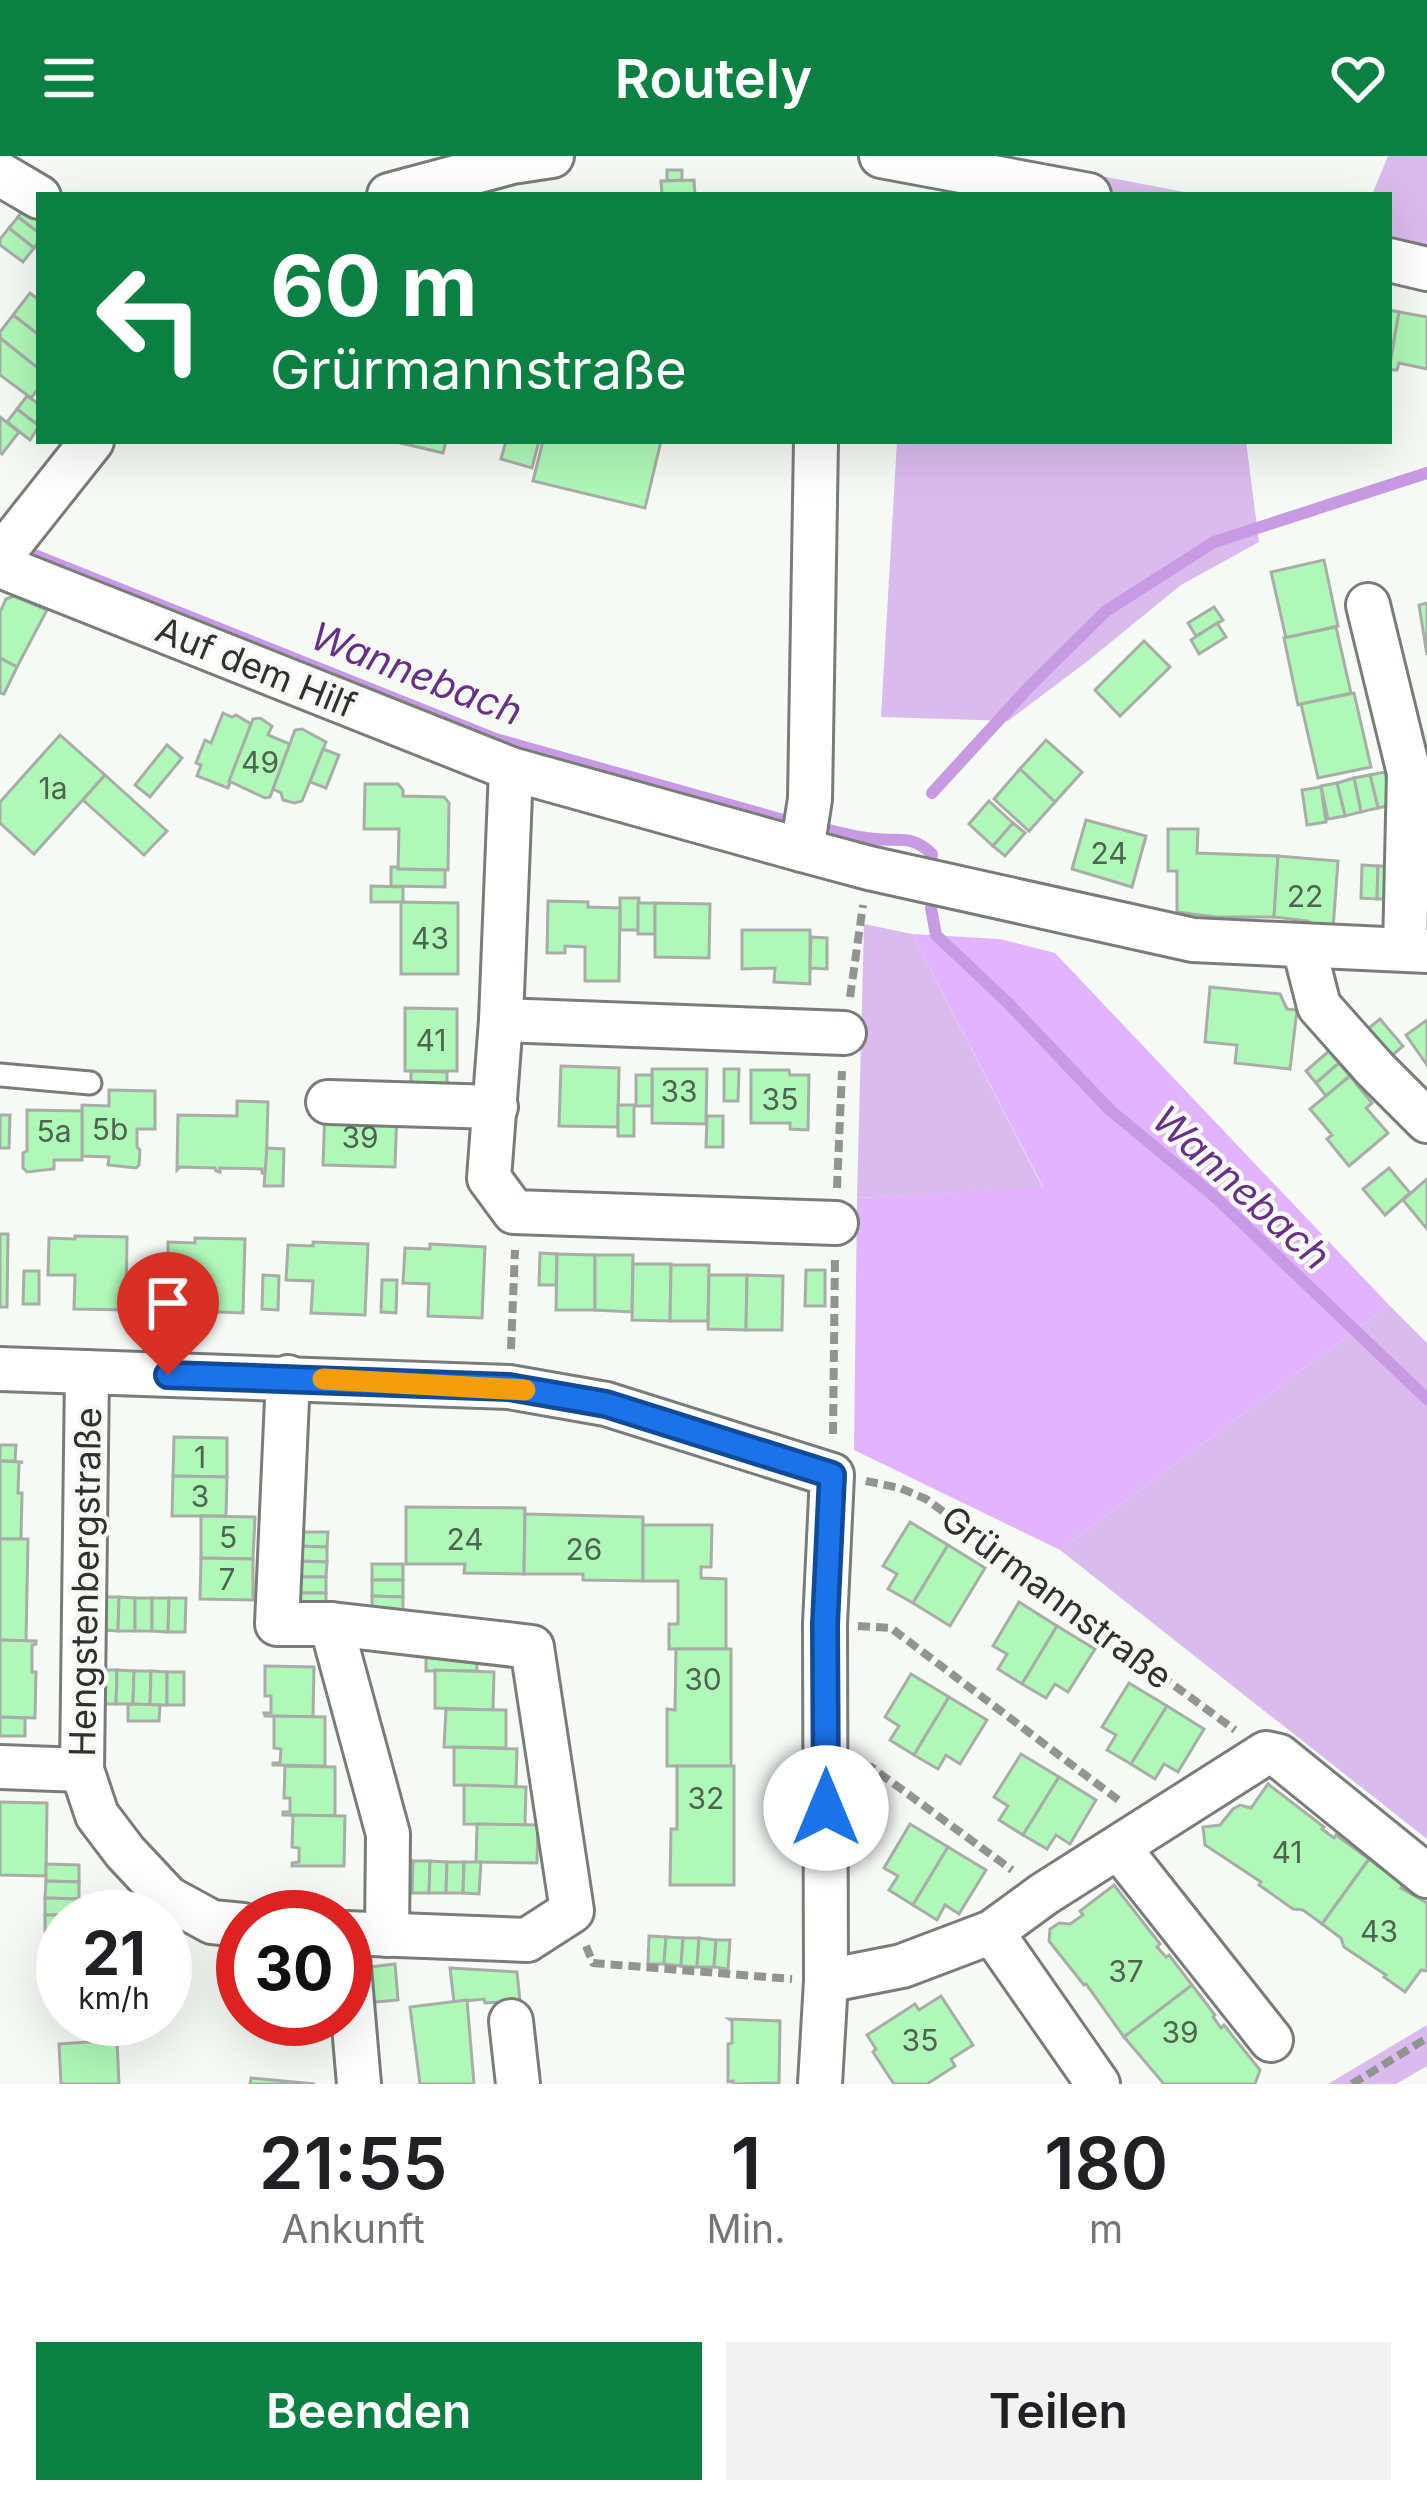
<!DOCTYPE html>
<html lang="de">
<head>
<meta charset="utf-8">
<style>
	:root { --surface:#fff; --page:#f2f2f2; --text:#202124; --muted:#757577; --accent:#0b8043 }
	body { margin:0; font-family:Inter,sans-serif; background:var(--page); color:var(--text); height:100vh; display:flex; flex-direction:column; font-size:45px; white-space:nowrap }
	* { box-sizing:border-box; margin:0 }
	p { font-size:39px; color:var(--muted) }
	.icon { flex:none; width:66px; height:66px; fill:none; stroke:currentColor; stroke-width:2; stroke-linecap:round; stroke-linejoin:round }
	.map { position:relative; height:1928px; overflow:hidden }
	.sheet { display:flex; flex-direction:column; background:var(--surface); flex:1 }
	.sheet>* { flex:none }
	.guide { position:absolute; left:36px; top:36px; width:1356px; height:252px; border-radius:0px; box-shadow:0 12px 48px #0002; background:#0b8043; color:#fff; overflow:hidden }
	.speed { position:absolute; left:36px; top:1734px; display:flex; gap:24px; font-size:60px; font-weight:700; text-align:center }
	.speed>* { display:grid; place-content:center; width:156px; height:156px; border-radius:50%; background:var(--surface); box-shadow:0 12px 48px #0002; line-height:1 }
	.speed small { font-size:30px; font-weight:400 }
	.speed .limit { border:18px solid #d22; background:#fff; color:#111 }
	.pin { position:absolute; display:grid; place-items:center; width:102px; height:102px; color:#fff; margin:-123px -51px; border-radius:50% 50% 50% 0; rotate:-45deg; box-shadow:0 0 12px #0007 }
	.pin .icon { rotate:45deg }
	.me { position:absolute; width:132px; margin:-66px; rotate:0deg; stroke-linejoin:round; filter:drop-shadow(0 0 9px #0008) }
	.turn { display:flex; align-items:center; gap:42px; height:252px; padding:0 36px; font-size:54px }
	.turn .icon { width:156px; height:156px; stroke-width:2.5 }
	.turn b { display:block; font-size:84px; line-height:102px }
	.eta { display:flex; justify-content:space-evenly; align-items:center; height:204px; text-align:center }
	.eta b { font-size:72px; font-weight:600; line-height:84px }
	.button { display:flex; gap:24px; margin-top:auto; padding:24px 36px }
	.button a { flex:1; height:138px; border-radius:0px; background:var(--accent); color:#fff; font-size:48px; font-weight:600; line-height:138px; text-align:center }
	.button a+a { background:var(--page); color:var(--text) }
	header { display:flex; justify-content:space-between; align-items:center; height:156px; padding:0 36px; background:var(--accent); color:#fff; font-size:54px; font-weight:600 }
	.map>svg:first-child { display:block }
</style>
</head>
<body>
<header><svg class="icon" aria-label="menu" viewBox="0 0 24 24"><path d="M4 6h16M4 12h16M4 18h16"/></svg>Routely<svg class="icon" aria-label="heart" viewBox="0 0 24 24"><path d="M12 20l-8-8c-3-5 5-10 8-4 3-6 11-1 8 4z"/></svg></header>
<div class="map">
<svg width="1427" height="1928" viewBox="0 0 1427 1928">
	<rect width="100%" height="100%" fill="#f5faf5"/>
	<g fill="#dabbed">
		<polygon points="956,0 997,0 1200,39 953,39"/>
		<polygon points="1388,0 1427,0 1427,94 1389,80 1389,39 1372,39"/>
		<polygon points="897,285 1246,285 1259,386 1181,429 1089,504 1008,565 881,561"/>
		<polygon points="864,768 912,778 1043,1032 857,1042"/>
		<polygon points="1389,1149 1427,1187 1427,1683 1060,1394"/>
		<polygon points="1427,1869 1427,1910 1396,1928 1328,1928"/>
	</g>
	<polygon fill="#e2b4ff" points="912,778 1000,783 1055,797 1389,1149 1060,1394 854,1294 857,1042 1043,1031"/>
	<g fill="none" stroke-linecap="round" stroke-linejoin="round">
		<g stroke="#c79ae3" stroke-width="12">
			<polyline points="27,396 496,583 794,667"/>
			<polyline points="932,637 1030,530 1106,455 1214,386 1427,317"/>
			<path d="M824,673C840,677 858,682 875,683C900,686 911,678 932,698L931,709"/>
			<polyline points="931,752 936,779 1008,847 1110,954 1214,1040 1427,1243"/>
		</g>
	</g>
	<g fill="#aff8b8" stroke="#a8ada8" stroke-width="3">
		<polygon points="667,14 682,14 682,24 667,25"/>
		<polygon points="694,24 695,39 662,39 661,25"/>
		<polygon points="28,48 39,57 39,77 18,61"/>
		<polygon points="18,61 39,77 39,85 34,92 9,72"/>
		<polygon points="9,72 34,92 23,106 0,89 0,83"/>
		<polygon points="30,137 39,144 39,179 13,159"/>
		<polygon points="1389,154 1399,156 1392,195 1389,194"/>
		<polygon points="1399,156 1427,161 1427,213 1399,207 1397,214 1389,214"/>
		<polygon points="13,159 39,179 39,213 0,182 0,176"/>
		<polygon points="0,182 39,213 39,232 31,242 0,219"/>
		<polygon points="27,240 39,248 39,270 17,253"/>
		<polygon points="17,253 39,270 30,284 7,266"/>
		<polygon points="0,261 19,276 2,298 0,296"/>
		<polygon points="392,285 446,285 443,297"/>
		<polygon points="506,285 539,285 532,312 501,303"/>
		<polygon points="543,285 661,285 645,352 533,325"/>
		<polygon points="1324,404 1338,470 1286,482 1271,416"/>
		<polygon points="14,440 47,454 17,511 0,502 0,456 6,443"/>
		<polygon points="1427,447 1427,499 1419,449"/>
		<polygon points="1214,451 1223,464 1196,480 1188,467"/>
		<polygon points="1217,467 1226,481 1199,498 1191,484"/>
		<polygon points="1336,471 1351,537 1298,549 1284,482"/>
		<polygon points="1144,485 1170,511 1120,560 1095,534"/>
		<polygon points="0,502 17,511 4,538 0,537"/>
		<polygon points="1354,537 1371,611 1318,622 1301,548"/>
		<polygon points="223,557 232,561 236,559 251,568 228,632 197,620 201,609 196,607 205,584 211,587"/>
		<polygon points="260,562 272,570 268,579 290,588 270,641 265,642 229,625 253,563"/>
		<polygon points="302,573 326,586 302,645 294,647 283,644 281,637 273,633 295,574"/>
		<polygon points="60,579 105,619 34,698 0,667 0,646"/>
		<polygon points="1046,584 1082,616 1055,646 1020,613"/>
		<polygon points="167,589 182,602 150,641 135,629"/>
		<polygon points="323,593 339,599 326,632 310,626"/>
		<polygon points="1020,613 1055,646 1029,675 994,643"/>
		<polygon points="1385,616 1392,649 1378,652 1370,619"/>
		<polygon points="105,619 167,675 144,699 83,644"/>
		<polygon points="1370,619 1378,652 1361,656 1354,622"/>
		<polygon points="1354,622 1361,656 1345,660 1337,627"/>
		<polygon points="1337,627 1345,660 1328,663 1321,630"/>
		<polygon points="365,628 398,628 403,634 403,640 444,641 449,647 448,714 398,713 399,673 364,673"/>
		<polygon points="1321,631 1326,666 1307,669 1302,634"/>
		<polygon points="989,645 1013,667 993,690 969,668"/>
		<polygon points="1086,664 1146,680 1132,731 1072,713"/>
		<polygon points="1013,667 1025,677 1005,700 993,690"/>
		<polygon points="1168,673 1198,673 1197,697 1278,700 1274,761 1216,761 1177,756 1177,715 1168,715"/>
		<polygon points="1278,700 1338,705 1333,773 1308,771 1308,765 1274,761"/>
		<polygon points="1362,709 1378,710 1377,743 1361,742"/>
		<polygon points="1378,710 1395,710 1394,743 1377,743"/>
		<polygon points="391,711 398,711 398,713 445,714 445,731 391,730"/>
		<polygon points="371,730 403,731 403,746 371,746"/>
		<polygon points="620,742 639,742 638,774 620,774"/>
		<polygon points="548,745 588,746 588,751 620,752 619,825 585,825 585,791 565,790 565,797 547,797"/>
		<polygon points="401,746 458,747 458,818 401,818"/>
		<rect x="638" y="747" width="17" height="31"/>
		<polygon points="655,747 710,748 709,802 655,801"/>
		<polygon points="742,774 810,774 810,828 774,826 775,812 742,813"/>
		<polygon points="811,781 827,782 827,813 810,812"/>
		<polygon points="1210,831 1280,838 1287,853 1297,854 1290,913 1235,907 1237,889 1205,886"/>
		<polygon points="405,852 457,853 457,915 405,915"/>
		<polygon points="1380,863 1403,890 1388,903 1365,875"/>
		<polygon points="1427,864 1427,909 1406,879"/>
		<polygon points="1329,895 1339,907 1316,927 1306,915"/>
		<polygon points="1339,907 1350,920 1326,940 1316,927"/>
		<polygon points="561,910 619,912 618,971 559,970"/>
		<polygon points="652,913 707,913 706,968 652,967"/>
		<polygon points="724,913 739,913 738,945 724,945"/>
		<polygon points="751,914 789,914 790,919 809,919 808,974 790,973 790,967 751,967"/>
		<polygon points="411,915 447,916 447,933 411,932"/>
		<rect x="636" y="919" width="16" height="31"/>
		<polygon points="1350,920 1372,947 1366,952 1388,977 1349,1010 1327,983 1332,979 1310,953"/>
		<polygon points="109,934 155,935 155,973 137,973 137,991 140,994 139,1009 136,1012 108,1009 109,1001 82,1000 82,949 109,950"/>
		<polygon points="237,945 268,946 266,1017 262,1017 262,1013 220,1012 220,1016 216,1015 215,1012 180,1011 177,1014 178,959 237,960"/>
		<rect x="618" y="949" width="16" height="31"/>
		<polygon points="325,951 397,953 395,1011 323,1009"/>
		<polygon points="27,954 82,955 82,1004 54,1004 54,1013 27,1016 23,1012 23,997 27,995"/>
		<polygon points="0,959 10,959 9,992 0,992"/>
		<polygon points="707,960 723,960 723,991 706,991"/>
		<polygon points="267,992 284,993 283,1030 264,1030"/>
		<polygon points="1389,1012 1410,1037 1385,1059 1363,1033"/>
		<polygon points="1427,1023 1427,1073 1403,1044"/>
		<polygon points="0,1078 8,1078 7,1151 0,1151"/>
		<polygon points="75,1080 127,1081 126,1154 74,1153 75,1119 48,1119 49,1082 75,1083"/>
		<polygon points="195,1082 245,1083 243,1157 194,1155 194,1121 168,1121 168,1086 195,1087"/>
		<polygon points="313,1086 368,1088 365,1159 311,1157 313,1125 286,1124 288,1089 313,1090"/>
		<polygon points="430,1088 485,1091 482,1162 428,1160 429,1128 403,1127 405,1092 430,1093"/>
		<polygon points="540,1097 557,1098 556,1129 539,1129"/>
		<polygon points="557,1098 595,1099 595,1154 556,1154"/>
		<polygon points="595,1099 633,1099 632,1156 595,1154"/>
		<polygon points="633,1108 671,1108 670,1165 632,1164"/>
		<polygon points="671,1109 709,1109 708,1165 670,1165"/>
		<polygon points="806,1114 825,1114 825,1150 805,1150"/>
		<polygon points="24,1115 39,1115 39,1148 23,1148"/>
		<polygon points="143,1117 159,1117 158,1151 142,1150"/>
		<polygon points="263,1119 279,1120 278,1154 262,1153"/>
		<polygon points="709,1119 747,1119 746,1174 708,1173"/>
		<polygon points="747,1119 783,1120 782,1174 746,1174"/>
		<polygon points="382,1124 397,1124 396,1157 381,1156"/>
		<polygon points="174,1281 227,1282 227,1321 173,1320"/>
		<polygon points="0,1289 16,1289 15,1305 0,1305"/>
		<polygon points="0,1305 23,1306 19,1307 18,1337 22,1337 21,1383 0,1383"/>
		<polygon points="173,1320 227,1321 226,1360 172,1360"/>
		<polygon points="406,1351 525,1352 524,1418 464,1417 465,1408 406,1408"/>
		<polygon points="525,1358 643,1361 643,1425 583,1424 583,1418 524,1418"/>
		<polygon points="201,1360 255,1361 253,1403 201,1402"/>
		<polygon points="910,1366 948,1389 913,1447 888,1433 897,1418 883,1410"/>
		<polygon points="643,1369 712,1369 711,1411 701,1411 701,1422 726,1423 726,1493 669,1493 669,1468 678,1468 678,1425 643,1425"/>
		<polygon points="296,1376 328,1376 327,1391 296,1390"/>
		<polygon points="0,1383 28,1383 26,1485 0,1484"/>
		<polygon points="948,1389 985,1412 950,1470 913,1447"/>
		<polygon points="296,1390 327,1391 327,1406 295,1405"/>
		<polygon points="201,1402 253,1403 253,1444 200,1443"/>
		<polygon points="295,1405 327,1406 326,1421 295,1421"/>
		<rect x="372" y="1408" width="31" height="16"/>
		<polygon points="295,1421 326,1421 326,1437 294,1437"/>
		<polygon points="372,1424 403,1424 403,1441 372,1440"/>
		<polygon points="294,1437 326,1437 326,1453 294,1452"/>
		<polygon points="372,1440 403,1441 403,1456 372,1456"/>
		<polygon points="102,1441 119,1441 118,1475 101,1474"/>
		<polygon points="119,1441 135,1442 135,1475 118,1475"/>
		<rect x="135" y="1442" width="17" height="33"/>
		<polygon points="152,1442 169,1442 168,1476 152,1475"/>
		<polygon points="169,1442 186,1442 185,1476 168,1476"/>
		<polygon points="1019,1446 1057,1470 1022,1528 998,1513 1007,1498 993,1490"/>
		<polygon points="1057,1470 1095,1493 1068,1536 1055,1528 1046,1542 1022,1528"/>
		<polygon points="0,1484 36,1485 36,1488 32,1489 32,1516 36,1516 35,1562 0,1561"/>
		<polygon points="676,1493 731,1493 731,1610 667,1610 667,1553 675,1554"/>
		<polygon points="426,1497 476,1498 477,1515 426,1515"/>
		<polygon points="265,1510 314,1511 313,1561 265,1560 264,1557 271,1557 271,1540 265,1540"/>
		<polygon points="100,1514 117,1514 116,1548 99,1548"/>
		<polygon points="117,1514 134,1515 133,1548 116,1548"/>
		<polygon points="435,1514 494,1516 493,1554 435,1552"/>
		<polygon points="134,1515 151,1515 150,1549 133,1548"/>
		<polygon points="151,1515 167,1516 167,1549 150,1549"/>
		<rect x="167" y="1516" width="17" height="33"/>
		<polygon points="911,1518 949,1541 914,1599 890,1584 899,1570 885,1561"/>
		<polygon points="1129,1527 1167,1550 1131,1608 1107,1594 1116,1579 1102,1571"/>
		<polygon points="949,1541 987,1564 960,1608 946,1599 938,1613 914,1599"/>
		<polygon points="133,1548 160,1549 159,1565 128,1565 128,1549"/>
		<polygon points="1167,1550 1204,1573 1178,1616 1164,1608 1155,1623 1131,1608"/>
		<polygon points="446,1553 506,1554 506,1592 444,1591"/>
		<polygon points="274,1560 325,1561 325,1610 273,1609 273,1607 280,1607 281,1593 274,1592"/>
		<polygon points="0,1561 25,1562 25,1580 0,1580"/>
		<polygon points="454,1591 517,1593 516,1631 454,1629"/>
		<polygon points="1021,1598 1059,1621 1023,1679 999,1664 1008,1650 994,1641"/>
		<polygon points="285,1610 335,1611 335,1660 283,1659 283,1656 290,1656 290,1642 284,1642"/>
		<polygon points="677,1610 734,1610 734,1729 670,1729 671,1673 677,1673"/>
		<polygon points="1059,1621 1096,1644 1070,1688 1056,1679 1047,1693 1023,1679"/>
		<polygon points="1268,1628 1324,1671 1322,1673 1334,1682 1336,1679 1369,1703 1322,1768 1303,1754 1293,1753 1259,1729 1261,1726 1205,1689 1203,1671 1220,1669 1233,1653 1240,1649 1251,1652"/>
		<polygon points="464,1629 526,1631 525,1669 464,1668"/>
		<polygon points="0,1646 47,1647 46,1720 0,1719"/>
		<polygon points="293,1659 345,1660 344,1710 292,1710 292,1707 299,1706 299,1692 292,1691"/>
		<polygon points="477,1668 538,1669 537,1707 476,1706"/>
		<polygon points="910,1668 948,1691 913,1749 889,1734 898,1720 884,1712"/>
		<polygon points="948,1691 986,1714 959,1758 945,1749 937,1764 913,1749"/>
		<polygon points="1369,1703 1403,1729 1401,1732 1427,1747 1427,1815 1421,1814 1405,1836 1384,1821 1386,1819 1344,1791 1341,1782 1322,1768"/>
		<polygon points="396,1704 413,1705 412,1737 396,1736"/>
		<polygon points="413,1705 430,1705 429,1737 412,1737"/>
		<polygon points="430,1705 447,1706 446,1737 429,1737"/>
		<polygon points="447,1706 464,1706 463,1737 446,1737"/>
		<polygon points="464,1706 481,1706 479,1738 463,1737"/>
		<polygon points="46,1708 79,1709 79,1726 46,1725"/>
		<polygon points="46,1725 79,1726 79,1743 45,1742"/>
		<polygon points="1114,1729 1160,1788 1157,1791 1166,1801 1169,1799 1192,1829 1124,1881 1086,1828 1084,1829 1049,1785 1050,1773 1059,1767 1070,1768 1083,1759 1080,1755"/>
		<polygon points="45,1742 79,1743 79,1759 45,1759"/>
		<polygon points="45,1759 76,1759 76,1761 63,1761 63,1775 45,1775"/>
		<polygon points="649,1780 666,1781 664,1808 648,1808"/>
		<polygon points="666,1781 683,1782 681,1810 664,1808"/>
		<polygon points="683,1782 699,1782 697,1811 681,1810"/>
		<polygon points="699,1782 716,1784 714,1811 697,1811"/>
		<polygon points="716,1784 730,1784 728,1813 714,1811"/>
		<polygon points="395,1808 398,1844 365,1847 362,1812"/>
		<polygon points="450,1812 517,1816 520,1845 485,1847 484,1843 454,1846"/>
		<polygon points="1192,1829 1215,1859 1213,1861 1221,1872 1224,1869 1260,1914 1255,1928 1164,1928 1124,1881"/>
		<polygon points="941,1840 973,1889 951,1903 955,1910 927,1928 894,1928 873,1896 876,1893 867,1879 915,1848 919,1854"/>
		<polygon points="467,1844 474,1928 420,1928 410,1851"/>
		<polygon points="729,1863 780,1865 779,1927 733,1928 733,1925 728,1926 728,1888 732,1887 732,1865"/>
		<polygon points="117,1884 119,1928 61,1928 59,1888"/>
		<polygon points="251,1922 315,1928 250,1928"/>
	</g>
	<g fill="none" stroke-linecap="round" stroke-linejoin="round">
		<g stroke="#787d78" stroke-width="27">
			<polyline id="service" points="0,919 90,927"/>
		</g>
		<g stroke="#787d78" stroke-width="48">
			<g id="minor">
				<polyline points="881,0 1089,39"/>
				<polyline points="0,18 39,41"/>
				<polyline points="389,39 512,6 552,0"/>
				<polyline points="1389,104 1427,113"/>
				<polyline points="0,401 92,285"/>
				<polyline points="0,410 511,613 802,694 869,712 1193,784 1427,795"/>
				<polyline points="1368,449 1409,617 1405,793"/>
				<polyline points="511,613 501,864 489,1022 514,1056 836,1067"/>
				<polyline points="802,694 810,643 816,285"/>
				<polyline points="1304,791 1319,850 1375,913 1427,965"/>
				<polyline points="501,864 844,877"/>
				<polyline points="328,946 496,951"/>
				<polyline points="0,1213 509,1231 606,1248 832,1319 825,1468 826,1825 820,1928"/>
				<polyline points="87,1216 82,1614 97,1659 125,1696 168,1742 212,1766 243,1769"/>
				<polyline points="288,1221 277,1468 331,1468 532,1491 572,1755 527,1784 345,1777"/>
				<polyline points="331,1468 388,1678 387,1779"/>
				<polyline points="0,1611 82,1614"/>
				<polyline points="1119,1692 1271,1884"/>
				<polyline points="992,1776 1098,1928"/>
				<polyline points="346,1777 359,1928"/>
				<polyline points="826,1825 902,1810 992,1776 1044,1738 1266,1597 1279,1600 1427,1720"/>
				<polyline points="511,1865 518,1928"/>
			</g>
		</g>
		<g stroke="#919491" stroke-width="8" stroke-dasharray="12 6" stroke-linecap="butt">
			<polyline points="850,841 863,749"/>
			<polyline points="837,1032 842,915"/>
			<polyline points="511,1193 515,1094"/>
			<polyline points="833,1278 835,1101"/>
			<polyline points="866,1325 900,1332 926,1343 1062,1442 1063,1453 1149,1511 1235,1574"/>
			<polyline points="858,1470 891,1472 1121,1646"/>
			<polyline points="863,1610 871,1611 1012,1714"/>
			<polyline points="586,1790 593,1807 792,1823"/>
			<polyline points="1352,1928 1427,1882"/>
		</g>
		<use href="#service" stroke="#fff" stroke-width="21"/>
		<use href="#minor" stroke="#fff" stroke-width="42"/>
	</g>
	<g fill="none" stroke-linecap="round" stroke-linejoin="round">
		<g stroke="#114b97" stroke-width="30">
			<polyline id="route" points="168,1219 509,1231 606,1248 832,1319 825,1468 826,1652"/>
		</g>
		<use href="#route" stroke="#1a73e8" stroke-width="21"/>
		<polyline stroke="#f59e0b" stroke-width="21" points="323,1223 525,1234"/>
	</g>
	<g text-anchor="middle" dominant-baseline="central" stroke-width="9" stroke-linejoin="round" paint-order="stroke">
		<g font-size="30" fill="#4f6351">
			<text x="260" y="606">49</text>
			<text x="53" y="632">1a</text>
			<text x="1109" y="697">24</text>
			<text x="1305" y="740">22</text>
			<text x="430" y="782">43</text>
			<text x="431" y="884">41</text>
			<text x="679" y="935">33</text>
			<text x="780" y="943">35</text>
			<text x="110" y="973">5b</text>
			<text x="54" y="975">5a</text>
			<text x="360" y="981">39</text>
			<text x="200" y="1301">1</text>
			<text x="200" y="1340">3</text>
			<text x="228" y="1381">5</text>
			<text x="465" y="1383">24</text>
			<text x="584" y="1393">26</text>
			<text x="227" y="1423">7</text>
			<text x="703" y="1523">30</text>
			<text x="706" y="1642">32</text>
			<text x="1287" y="1696">41</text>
			<text x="1379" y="1775">43</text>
			<text x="1126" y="1815">37</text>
			<text x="1180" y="1876">39</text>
			<text x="920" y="1884">35</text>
		</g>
		<g font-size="36" fill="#2f312f" stroke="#f5faf5">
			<text transform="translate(256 511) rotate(22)">Auf dem Hilf</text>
			<text transform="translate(85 1426) rotate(-89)">Hengstenbergstraße</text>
			<text transform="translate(1057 1441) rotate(37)">Grürmannstraße</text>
		</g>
		<g font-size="39" font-style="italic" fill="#673084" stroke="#f5faf5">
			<text transform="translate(417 517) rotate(21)">Wannebach</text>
			<text transform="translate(1242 1031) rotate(42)">Wannebach</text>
		</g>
	</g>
</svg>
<div class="speed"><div>21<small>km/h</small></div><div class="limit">30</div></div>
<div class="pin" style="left:168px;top:1219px;background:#d93025"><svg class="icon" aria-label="arrive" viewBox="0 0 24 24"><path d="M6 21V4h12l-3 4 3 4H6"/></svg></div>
<svg class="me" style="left:826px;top:1652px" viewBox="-20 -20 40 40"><circle r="19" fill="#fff"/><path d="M0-13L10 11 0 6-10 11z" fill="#1a73e8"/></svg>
<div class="guide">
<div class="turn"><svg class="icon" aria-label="left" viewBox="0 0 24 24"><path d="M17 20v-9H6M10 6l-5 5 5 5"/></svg><div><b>60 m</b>Grürmannstraße</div></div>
</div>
</div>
<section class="sheet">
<div class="eta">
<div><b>21:55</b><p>Ankunft</p></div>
<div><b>1</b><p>Min.</p></div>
<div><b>180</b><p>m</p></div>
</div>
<div class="button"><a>Beenden</a><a>Teilen</a></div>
</section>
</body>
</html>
